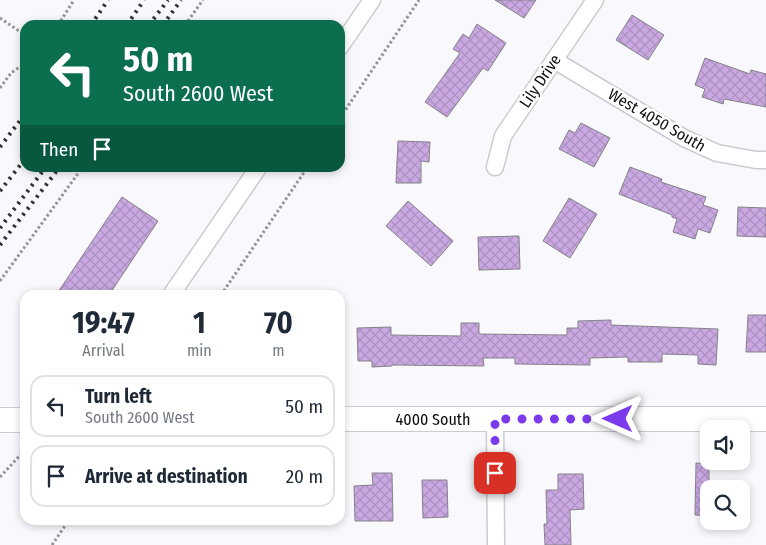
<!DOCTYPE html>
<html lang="en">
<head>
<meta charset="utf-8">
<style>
	:root { --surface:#fff; --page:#f2f2f3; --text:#1f2937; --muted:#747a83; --line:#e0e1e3 }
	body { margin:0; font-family:"Fira Sans Condensed",sans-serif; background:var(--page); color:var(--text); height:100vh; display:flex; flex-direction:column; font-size:19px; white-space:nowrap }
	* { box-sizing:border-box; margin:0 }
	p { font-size:16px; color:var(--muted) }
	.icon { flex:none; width:28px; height:28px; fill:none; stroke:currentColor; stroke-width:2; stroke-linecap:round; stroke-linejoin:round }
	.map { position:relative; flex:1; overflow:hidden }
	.details { position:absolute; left:20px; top:290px; width:325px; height:235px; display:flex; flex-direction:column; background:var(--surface); border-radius:15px; box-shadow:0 2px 8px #0003 }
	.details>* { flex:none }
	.banner { position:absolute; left:20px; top:20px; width:325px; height:152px; border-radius:15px; box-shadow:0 2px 8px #0003; background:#0b6e4f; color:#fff; overflow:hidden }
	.buttons { position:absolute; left:700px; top:420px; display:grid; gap:10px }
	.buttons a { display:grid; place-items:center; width:50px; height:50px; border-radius:10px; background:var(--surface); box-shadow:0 2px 8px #0003; font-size:25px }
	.pin { position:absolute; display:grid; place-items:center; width:42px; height:42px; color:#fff; margin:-21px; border-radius:10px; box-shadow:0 2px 8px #0006 }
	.me { position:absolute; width:55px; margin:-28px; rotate:270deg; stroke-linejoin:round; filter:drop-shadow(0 0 4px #0008) }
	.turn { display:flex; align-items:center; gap:18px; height:105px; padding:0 20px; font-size:22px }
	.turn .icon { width:65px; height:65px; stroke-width:2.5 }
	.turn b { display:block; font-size:35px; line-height:42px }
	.then { display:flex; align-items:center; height:48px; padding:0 20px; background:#0003; gap:10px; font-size:19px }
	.eta { display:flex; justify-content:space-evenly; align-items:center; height:85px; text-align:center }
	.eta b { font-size:30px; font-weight:700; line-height:35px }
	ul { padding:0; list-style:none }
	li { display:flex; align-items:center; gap:15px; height:62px; margin:0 10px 8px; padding:0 10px; border:2px solid var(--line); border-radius:15px }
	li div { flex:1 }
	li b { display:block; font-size:19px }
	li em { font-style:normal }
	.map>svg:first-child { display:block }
</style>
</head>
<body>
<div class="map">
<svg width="766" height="545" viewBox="0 0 766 545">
	<defs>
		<pattern id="building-cross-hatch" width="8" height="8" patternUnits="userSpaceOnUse" patternTransform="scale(1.25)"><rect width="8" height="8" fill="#caa9e3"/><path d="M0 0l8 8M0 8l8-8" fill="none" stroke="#ac90c2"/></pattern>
	</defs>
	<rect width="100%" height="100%" fill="#f9f8fc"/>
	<g fill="url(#building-cross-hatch)" stroke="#848286">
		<polygon points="495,0 536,0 524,18"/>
		<polygon points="632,15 664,35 648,60 616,40"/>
		<polygon points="477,24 506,43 488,71 483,68 447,117 425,102 460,53 453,49 463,34 469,38"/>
		<polygon points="705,58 750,74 751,70 766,74 766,107 724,99 723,104 702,97 705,89 695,85"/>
		<polygon points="581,123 610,138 594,167 559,149 569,130 575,133"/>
		<polygon points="398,141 430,142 429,162 421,161 421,183 396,183"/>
		<polygon points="630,167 662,179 661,182 706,197 703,205 718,210 710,233 698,229 695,239 673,232 677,219 672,217 672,215 619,194"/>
		<polygon points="122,197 158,221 109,295 56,295"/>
		<polygon points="569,198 597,214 570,258 543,241"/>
		<polygon points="408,201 453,241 431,266 386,226"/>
		<polygon points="738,207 766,208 766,237 737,236"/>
		<polygon points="519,236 520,269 479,270 478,237"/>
		<polygon points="748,315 766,315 766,352 746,352"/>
		<polygon points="611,320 611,325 718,329 716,365 698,364 698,355 662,354 662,362 628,362 628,357 590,358 590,365 515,364 515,358 483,358 484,366 392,365 392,366 372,367 372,361 358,361 357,328 391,327 391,335 461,336 461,323 479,323 479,334 567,335 567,328 578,328 578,321"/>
		<polygon points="696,463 709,464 709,516 695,515"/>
		<polygon points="372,473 392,473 393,521 355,521 354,486 373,485"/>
		<polygon points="558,474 583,474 584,509 570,510 571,545 545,545 544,524 547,524 546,490 558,490"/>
		<polygon points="422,480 447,480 448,517 423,518"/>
	</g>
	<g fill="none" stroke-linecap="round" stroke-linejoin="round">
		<g stroke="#cdcbd0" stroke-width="19">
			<g id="street">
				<polyline points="340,47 372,0"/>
				<polyline points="554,60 684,138 717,153 756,160 766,160"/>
				<polyline points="495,167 503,136 595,0"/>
				<polyline points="171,295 258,168"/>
				<polyline points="495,419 496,545"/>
			</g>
		</g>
		<g stroke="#cdcbd0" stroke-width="26">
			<g id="secondary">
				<polyline points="340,419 766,419"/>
				<polyline points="0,420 25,420"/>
			</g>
		</g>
		<g stroke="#959497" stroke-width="3" stroke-dasharray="2.5 2.5" stroke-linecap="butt">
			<polyline points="0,18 25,35"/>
			<polyline points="58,25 74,0"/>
			<polyline points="185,25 203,0"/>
			<polyline points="0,88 11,73 25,63"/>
			<polyline points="340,118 419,0"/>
			<polyline points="0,281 82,168"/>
			<polyline points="221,295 307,168"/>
			<polyline points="0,477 25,450"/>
			<polyline points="52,545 69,520"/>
		</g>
		<use href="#street" stroke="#fff" stroke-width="16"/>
		<use href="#secondary" stroke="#fff" stroke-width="24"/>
		<g stroke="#323234" stroke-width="4" stroke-dasharray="2.5 5" stroke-linecap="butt">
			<polyline points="91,25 108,0"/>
			<polyline points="127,25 144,0"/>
			<polyline points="149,25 168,0"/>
			<polyline points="163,25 181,0"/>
			<polyline points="0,147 25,114"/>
			<polyline points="0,191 25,159"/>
			<polyline points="0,228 45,168"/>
			<polyline points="0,245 59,168"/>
		</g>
	</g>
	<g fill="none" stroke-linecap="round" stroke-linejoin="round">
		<polyline stroke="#7c3aed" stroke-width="9" stroke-dasharray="0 16.2" points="495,473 495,419 618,419"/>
	</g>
	<g text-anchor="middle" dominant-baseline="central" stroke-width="5" stroke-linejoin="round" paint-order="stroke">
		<g font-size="16" fill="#0c0c0d" stroke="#fff">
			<text transform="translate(540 81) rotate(-56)">Lily Drive</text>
			<text transform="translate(657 120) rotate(30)">West 4050 South</text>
			<text x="433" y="419">4000 South</text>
		</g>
	</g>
</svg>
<div class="buttons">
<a><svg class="icon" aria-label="sound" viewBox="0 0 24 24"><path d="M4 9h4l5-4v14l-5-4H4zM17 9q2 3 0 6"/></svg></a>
<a><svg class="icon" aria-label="search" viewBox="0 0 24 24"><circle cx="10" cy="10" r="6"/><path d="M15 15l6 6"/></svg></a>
</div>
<div class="pin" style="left:495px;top:473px;background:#d93025"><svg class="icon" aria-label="arrive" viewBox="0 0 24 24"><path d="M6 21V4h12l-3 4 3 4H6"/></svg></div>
<svg class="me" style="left:618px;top:419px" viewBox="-20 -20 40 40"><path d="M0-17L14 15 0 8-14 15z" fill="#7c3aed" stroke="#fff" stroke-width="4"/></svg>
<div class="banner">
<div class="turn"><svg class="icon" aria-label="left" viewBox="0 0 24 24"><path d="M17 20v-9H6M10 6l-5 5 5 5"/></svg><div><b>50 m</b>South 2600 West</div></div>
<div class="then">Then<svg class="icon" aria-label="arrive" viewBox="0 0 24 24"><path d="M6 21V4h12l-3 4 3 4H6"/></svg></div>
</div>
<section class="details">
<div class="eta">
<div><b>19:47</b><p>Arrival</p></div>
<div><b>1</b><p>min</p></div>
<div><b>70</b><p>m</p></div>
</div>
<ul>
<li><svg class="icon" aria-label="left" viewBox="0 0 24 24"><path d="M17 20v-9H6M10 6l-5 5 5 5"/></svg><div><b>Turn left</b><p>South 2600 West</p></div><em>50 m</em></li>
<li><svg class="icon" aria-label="arrive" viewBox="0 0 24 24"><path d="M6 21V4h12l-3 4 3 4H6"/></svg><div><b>Arrive at destination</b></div><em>20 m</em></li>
</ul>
</section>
</div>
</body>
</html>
